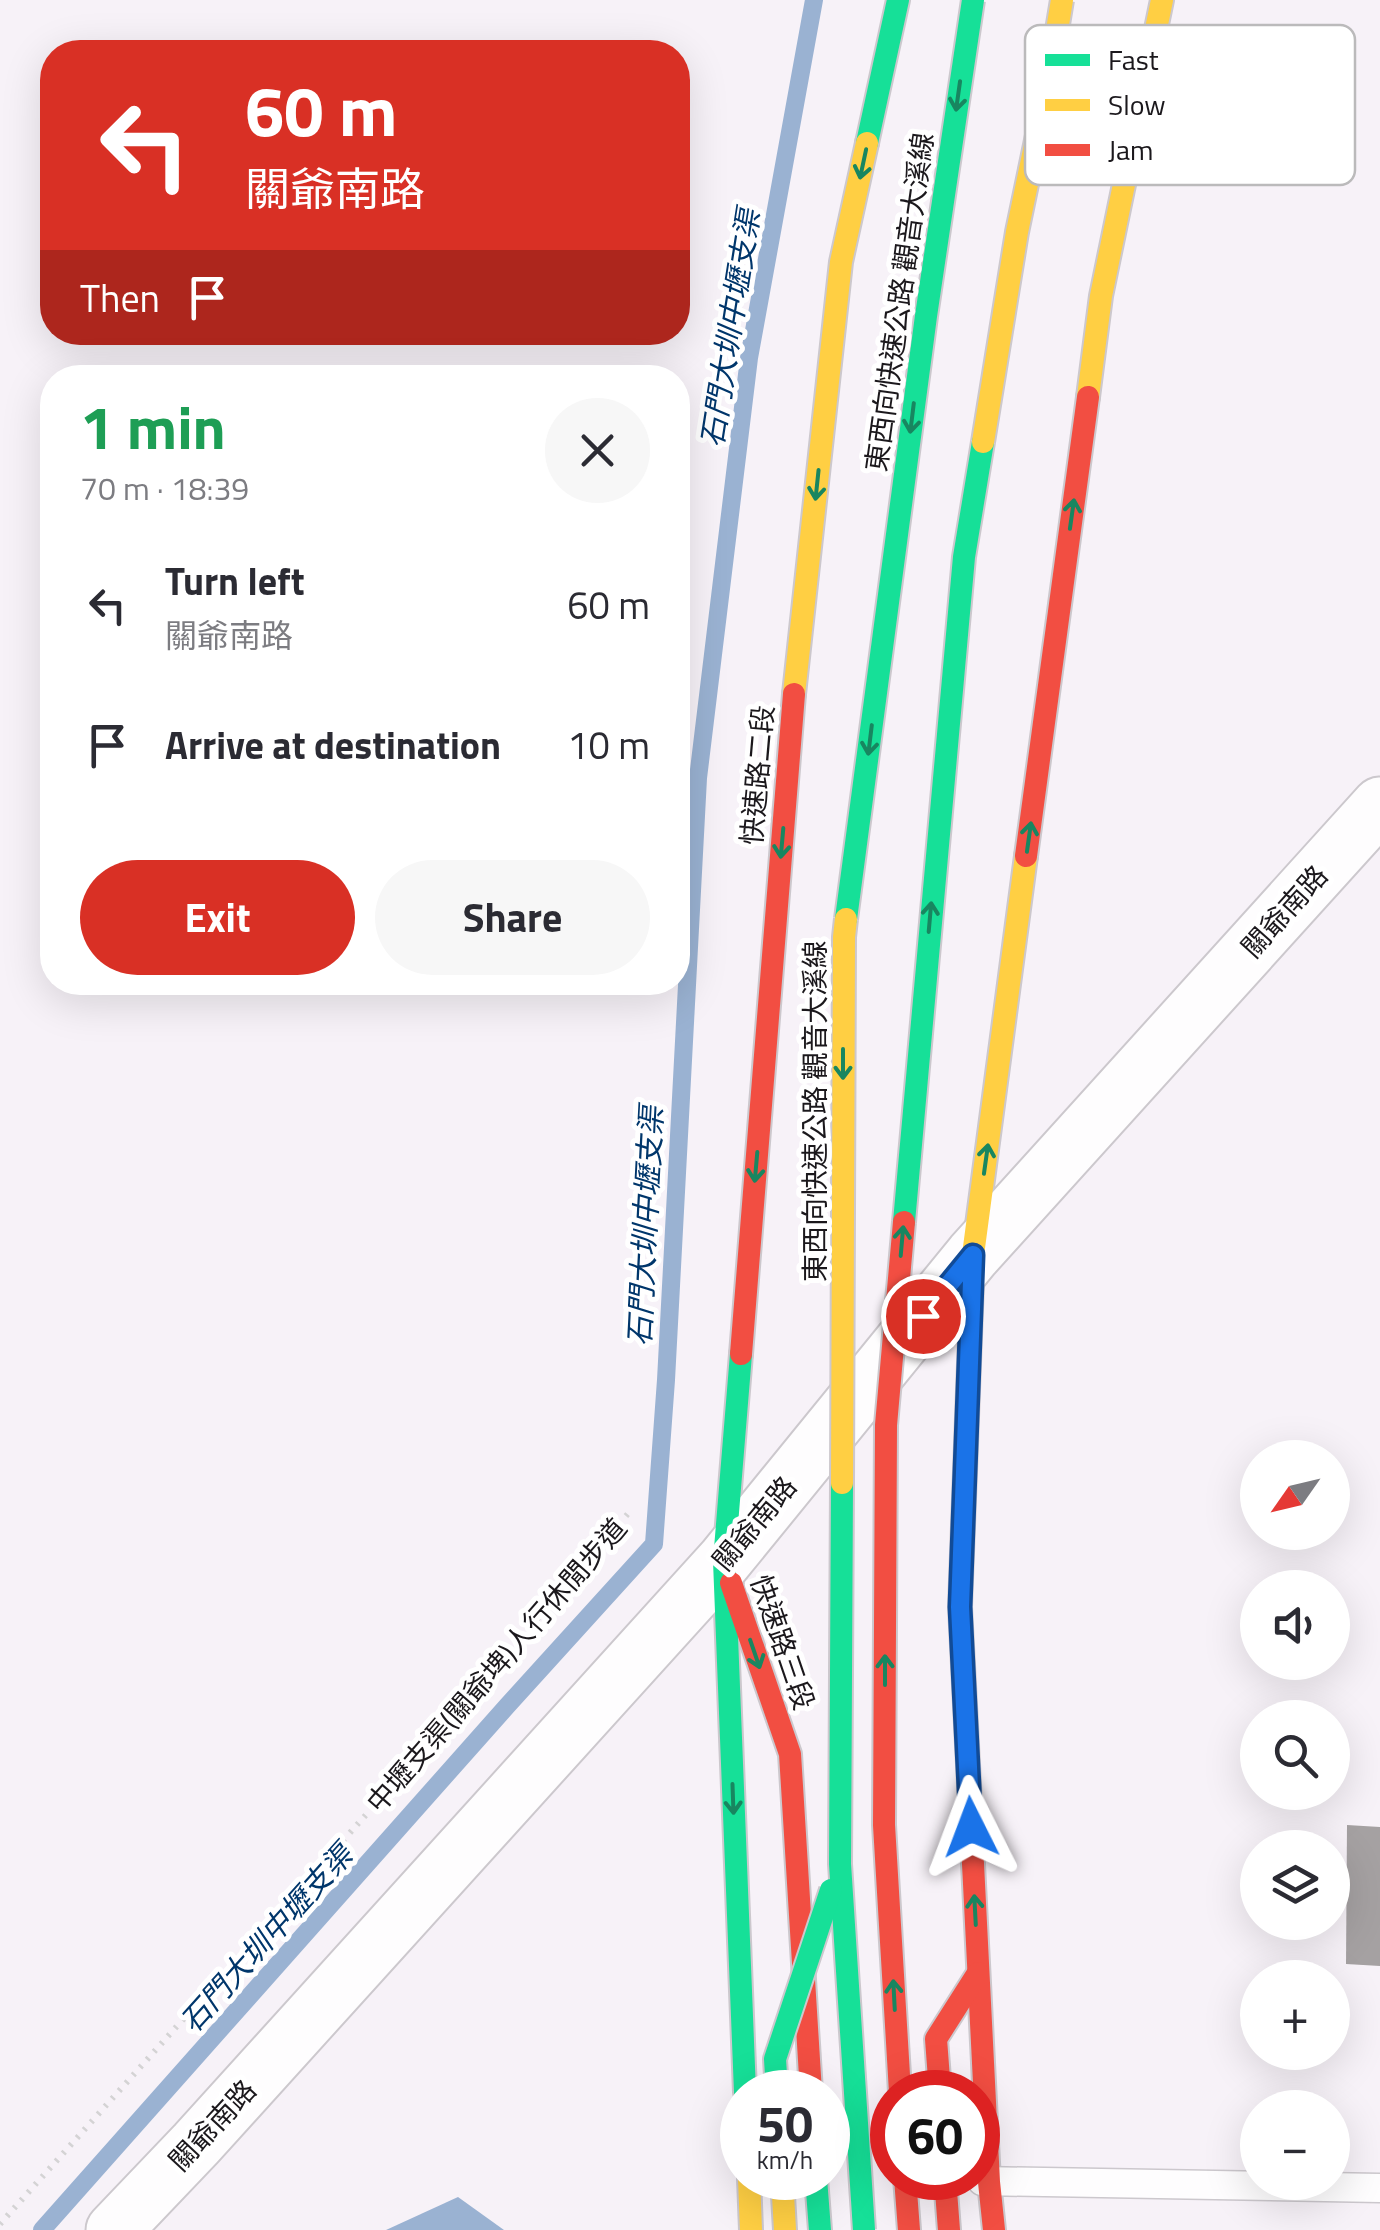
<!DOCTYPE html>
<html lang="en">
<head>
<meta charset="utf-8">
<style>
	:root { --surface:#fff; --page:#f7f7f7; --text:#2b2b33; --muted:#7c7c81; --accent:#d93025 }
	body { margin:0; font-family:"Titillium Web","Noto Sans TC",sans-serif; background:var(--page); color:var(--text); height:100vh; display:flex; flex-direction:column; font-size:38px; white-space:nowrap }
	* { box-sizing:border-box; margin:0 }
	p { font-size:32px; color:var(--muted) }
	.icon { flex:none; width:55px; height:55px; fill:none; stroke:currentColor; stroke-width:2; stroke-linecap:round; stroke-linejoin:round }
	.map { position:relative; flex:1; overflow:hidden }
	.sheet { position:absolute; left:40px; top:365px; width:650px; height:630px; display:flex; flex-direction:column; background:var(--surface); border-radius:40px; box-shadow:0 10px 40px #0002 }
	.sheet>* { flex:none }
	.hud { position:absolute; left:40px; top:40px; width:650px; height:305px; border-radius:40px; box-shadow:0 10px 40px #0002; background:#d93025; color:#fff; overflow:hidden }
	.needle { width:65px; rotate:236deg }
	.tools { position:absolute; left:1240px; top:1440px; display:grid; gap:20px }
	.tools a { display:grid; place-items:center; width:110px; height:110px; border-radius:50%; background:var(--surface); box-shadow:0 10px 40px #0002; font-size:50px }
	.speed { position:absolute; left:720px; top:2070px; display:flex; gap:20px; font-size:50px; font-weight:700; text-align:center }
	.speed>* { display:grid; place-content:center; width:130px; height:130px; border-radius:50%; background:var(--surface); box-shadow:0 10px 40px #0002; line-height:1 }
	.speed small { font-size:25px; font-weight:400 }
	.speed .limit { border:15px solid #d22; background:#fff; color:#111 }
	.pin { position:absolute; display:grid; place-items:center; width:85px; height:85px; color:#fff; margin:-42px; border:5px solid #fff; border-radius:50%; box-shadow:0 2px 10px #0007 }
	.me { position:absolute; width:110px; margin:-55px; rotate:357deg; stroke-linejoin:round; filter:drop-shadow(0 0 8px #0008) }
	.turn { display:flex; align-items:center; gap:35px; height:210px; padding:0 40px; font-size:45px }
	.turn .icon { width:130px; height:130px; stroke-width:2.5 }
	.turn b { display:block; font-size:70px; line-height:85px }
	.then { display:flex; align-items:center; height:95px; padding:0 40px; background:#0003; gap:20px; font-size:38px }
	.round { display:grid; place-items:center; flex:none; width:105px; height:105px; border-radius:52px; background:var(--page) }
	.head { display:flex; align-items:center; justify-content:space-between; height:170px; padding:0 40px }
	h1 { font-size:60px; font-weight:700; line-height:75px; color:#1e9e55 }
	.cta { display:flex; gap:20px; margin-top:auto; padding:20px 40px }
	.cta a { flex:1; height:115px; border-radius:60px; background:var(--accent); color:#fff; font-size:40px; font-weight:700; line-height:115px; text-align:center }
	.cta a+a { background:var(--page); color:var(--text) }
	ul { padding:0; list-style:none }
	li { display:flex; align-items:center; gap:30px; height:140px; padding:0 40px }
	li div { flex:1 }
	li b { display:block; font-size:38px }
	li em { font-style:normal }
	.map>svg:first-child { display:block }
</style>
</head>
<body>
<div class="map">
<svg width="1380" height="2230" viewBox="0 0 1380 2230">
	<rect width="100%" height="100%" fill="#f7f2f8"/>
	<polygon fill="#9ab2d2" points="458,2197 504,2230 386,2230"/>
	<g fill="none" stroke-linecap="round" stroke-linejoin="round">
		<polyline stroke="#9ab2d2" stroke-width="18" points="42,2230 507,1706 654,1544 666,1380 698,778 749,358 814,0"/>
	</g>
	<polygon fill="#a5a1a2" points="1347,1825 1380,1827 1380,1966 1346,1964"/>
	<g fill="none" stroke-linecap="round" stroke-linejoin="round">
		<g stroke="#ccc8cd" stroke-width="31">
			<polyline id="lane" points="982,2181 1380,2188"/>
		</g>
		<g stroke="#ccc8cd" stroke-width="59">
			<polyline id="street" points="114,2230 196,2144 724,1561 973,1255 1380,805"/>
		</g>
		<g stroke="#ccc8cd" stroke-width="26">
			<g id="fast">
				<polyline points="867,143 898,0"/>
				<polyline points="741,1354 724,1561 745,2092"/>
				<polyline points="816,2178 820,2230"/>
			</g>
		</g>
		<g stroke="#ccc8cd" stroke-width="26">
			<g id="slow">
				<polyline points="1088,397 1101,296 1162,0"/>
				<polyline points="794,694 841,262 867,143"/>
				<polyline points="963,1665 960,1607 973,1255 1026,856"/>
				<polyline points="749,2178 751,2230"/>
				<polyline points="782,2178 785,2230"/>
			</g>
		</g>
		<g stroke="#ccc8cd" stroke-width="26">
			<g id="jam">
				<polyline points="1026,856 1088,397"/>
				<polyline points="741,1354 794,694"/>
				<polyline points="731,1583 790,1754 811,2092"/>
				<polyline points="963,1665 989,2182 994,2230"/>
				<polyline points="940,2092 936,2039 978,1973"/>
				<polyline points="905,2178 909,2230"/>
				<polyline points="945,2178 949,2230"/>
			</g>
		</g>
		<polyline stroke="#d4d3d4" stroke-width="6" stroke-dasharray="2.5 8" stroke-linecap="butt" points="0,2224 432,1741 632,1509"/>
		<use href="#lane" stroke="#fefdfe" stroke-width="28"/>
		<use href="#street" stroke="#fefdfe" stroke-width="55"/>
		<use href="#fast" stroke="#16e098" stroke-width="22"/>
		<use href="#slow" stroke="#ffcf43" stroke-width="22"/>
		<use href="#jam" stroke="#f24e42" stroke-width="22"/>
		<g stroke="#ccc8cd" stroke-width="26" stroke-linecap="butt">
			<g id="fast-bridge">
				<polyline points="846,919 926,316 973,0"/>
				<polyline points="904,1222 964,557 983,442"/>
				<polyline points="842,1483 840,1864 864,2230"/>
				<polyline points="777,2092 775,2059 831,1890"/>
			</g>
		</g>
		<g stroke="#ccc8cd" stroke-width="26" stroke-linecap="butt">
			<g id="slow-bridge">
				<polyline points="983,442 1017,232 1050,73 1062,0"/>
				<polyline points="842,1483 844,937 846,919"/>
			</g>
		</g>
		<g stroke="#ccc8cd" stroke-width="26" stroke-linecap="butt">
			<polyline id="jam-bridge" points="900,2092 884,1825 886,1425 904,1222"/>
		</g>
		<use href="#fast-bridge" stroke="#16e098" stroke-width="22"/>
		<use href="#slow-bridge" stroke="#ffcf43" stroke-width="22"/>
		<use href="#jam-bridge" stroke="#f24e42" stroke-width="22"/>
	</g>
	<defs><path id="oneway-shaft" d="M-6 0H5M1.5-3L5.5 0L1.5 3" fill="none" stroke-width="1.6" stroke-linecap="round" stroke-linejoin="round" transform="scale(2.5)"/></defs>
	<g stroke="#188660">
		<use href="#oneway-shaft" transform="translate(958 96) rotate(98)"/>
		<use href="#oneway-shaft" transform="translate(863 164) rotate(102)"/>
		<use href="#oneway-shaft" transform="translate(912 418) rotate(97)"/>
		<use href="#oneway-shaft" transform="translate(817 485) rotate(96)"/>
		<use href="#oneway-shaft" transform="translate(1072 514) rotate(-82)"/>
		<use href="#oneway-shaft" transform="translate(870 740) rotate(97)"/>
		<use href="#oneway-shaft" transform="translate(1029 837) rotate(-82)"/>
		<use href="#oneway-shaft" transform="translate(782 843) rotate(95)"/>
		<use href="#oneway-shaft" transform="translate(930 917) rotate(-85)"/>
		<use href="#oneway-shaft" transform="translate(843 1064) rotate(90)"/>
		<use href="#oneway-shaft" transform="translate(986 1159) rotate(-82)"/>
		<use href="#oneway-shaft" transform="translate(756 1167) rotate(95)"/>
		<use href="#oneway-shaft" transform="translate(902 1241) rotate(-85)"/>
		<use href="#oneway-shaft" transform="translate(755 1654) rotate(71)"/>
		<use href="#oneway-shaft" transform="translate(885 1670) rotate(-90)"/>
		<use href="#oneway-shaft" transform="translate(733 1799) rotate(88)"/>
		<use href="#oneway-shaft" transform="translate(975 1910) rotate(-93)"/>
		<use href="#oneway-shaft" transform="translate(894 1995) rotate(-93)"/>
	</g>
	<g fill="none" stroke-linecap="round" stroke-linejoin="round">
		<g stroke="#114b97" stroke-width="25">
			<polyline id="route" points="923,1316 973,1255 960,1607 971,1827"/>
		</g>
		<use href="#route" stroke="#1a73e8" stroke-width="18"/>
	</g>
	<g text-anchor="middle" dominant-baseline="central" stroke-width="10" stroke-linejoin="round" paint-order="stroke">
		<g font-size="28" fill="#1b181c" stroke="#fff">
			<text transform="translate(899 302) rotate(-82)">東西向快速公路 觀音大溪線</text>
			<text transform="translate(757 775) rotate(-85)">快速路二段</text>
			<text transform="translate(1284 911) rotate(-48)">關爺南路</text>
			<text transform="translate(814 1111) rotate(-90)">東西向快速公路 觀音大溪線</text>
			<text transform="translate(754 1523) rotate(-50)">關爺南路</text>
			<text transform="translate(783 1642) rotate(71)">快速路三段</text>
			<text transform="translate(496 1665) rotate(-49)">中壢支渠(關爺埤)人行休閒步道</text>
			<text transform="translate(212 2125) rotate(-47)">關爺南路</text>
		</g>
		<g font-size="30" font-style="italic" fill="#00366b" stroke="#fff">
			<text transform="translate(730 328) rotate(-81)">石門大圳中壢支渠</text>
			<text transform="translate(645 1226) rotate(-87)">石門大圳中壢支渠</text>
			<text transform="translate(266 1938) rotate(-48)">石門大圳中壢支渠</text>
		</g>
	</g>
	<rect x="1025" y="25" width="330" height="160" rx="15" fill="#fff" stroke="#bbbabb" stroke-width="2.5"/>
	<rect x="1045" y="54" width="45" height="12" fill="#16e098"/>
	<rect x="1045" y="99" width="45" height="12" fill="#ffcf43"/>
	<rect x="1045" y="144" width="45" height="12" fill="#f24e42"/>
	<g font-size="28" fill="#1b181c">
		<text x="1108" y="70">Fast</text>
		<text x="1108" y="115">Slow</text>
		<text x="1108" y="160">Jam</text>
	</g>
</svg>
<div class="tools">
<a><svg class="needle" viewBox="-14 -14 28 28"><path d="M0-13l5 13h-10z" fill="#e53935"/><path d="M0 13l5-13h-10z" fill="#7c7c81"/></svg></a>
<a><svg class="icon" aria-label="sound" viewBox="0 0 24 24"><path d="M4 9h4l5-4v14l-5-4H4zM17 9q2 3 0 6"/></svg></a>
<a><svg class="icon" aria-label="search" viewBox="0 0 24 24"><circle cx="10" cy="10" r="6"/><path d="M15 15l6 6"/></svg></a>
<a><svg class="icon" aria-label="layers" viewBox="0 0 24 24"><path d="M12 4l9 5-9 5-9-5zM3 14l9 5 9-5"/></svg></a>
<a>+</a>
<a>−</a>
</div>
<div class="speed"><div>50<small>km/h</small></div><div class="limit">60</div></div>
<div class="pin" style="left:923px;top:1316px;background:#d93025"><svg class="icon" aria-label="arrive" viewBox="0 0 24 24"><path d="M6 21V4h12l-3 4 3 4H6"/></svg></div>
<svg class="me" style="left:971px;top:1827px" viewBox="-20 -20 40 40"><path d="M0-17L14 15 0 8-14 15z" fill="#1a73e8" stroke="#fff" stroke-width="4"/></svg>
<div class="hud">
<div class="turn"><svg class="icon" aria-label="left" viewBox="0 0 24 24"><path d="M17 20v-9H6M10 6l-5 5 5 5"/></svg><div><b>60 m</b>關爺南路</div></div>
<div class="then">Then<svg class="icon" aria-label="arrive" viewBox="0 0 24 24"><path d="M6 21V4h12l-3 4 3 4H6"/></svg></div>
</div>
<section class="sheet">
<div class="head"><div><h1>1 min</h1><p>70 m · 18:39</p></div><a class="round"><svg class="icon" aria-label="close" viewBox="0 0 24 24"><path d="M6 6l12 12M18 6L6 18"/></svg></a></div>
<ul>
<li><svg class="icon" aria-label="left" viewBox="0 0 24 24"><path d="M17 20v-9H6M10 6l-5 5 5 5"/></svg><div><b>Turn left</b><p>關爺南路</p></div><em>60 m</em></li>
<li><svg class="icon" aria-label="arrive" viewBox="0 0 24 24"><path d="M6 21V4h12l-3 4 3 4H6"/></svg><div><b>Arrive at destination</b></div><em>10 m</em></li>
</ul>
<div class="cta"><a>Exit</a><a>Share</a></div>
</section>
</div>
</body>
</html>
